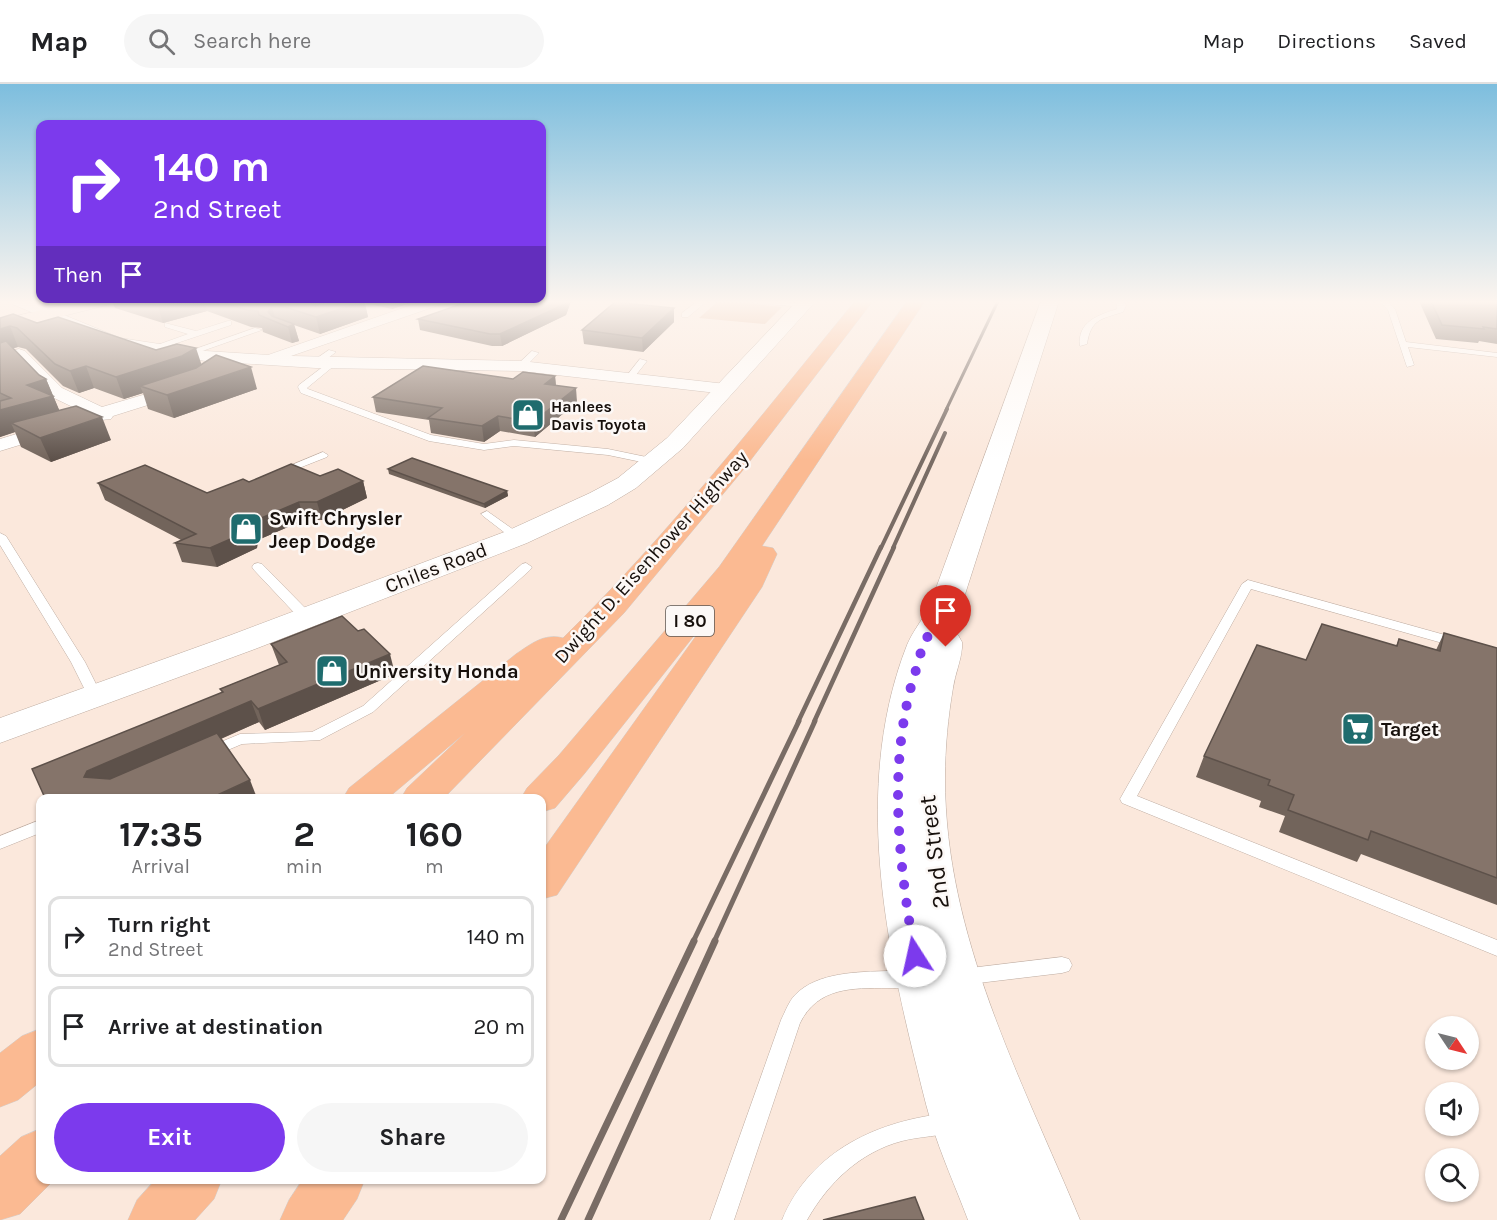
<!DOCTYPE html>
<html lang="en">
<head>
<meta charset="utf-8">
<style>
	:root { --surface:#fff; --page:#f6f6f6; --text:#202124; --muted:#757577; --line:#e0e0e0; --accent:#7c3aed }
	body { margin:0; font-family:Karla,sans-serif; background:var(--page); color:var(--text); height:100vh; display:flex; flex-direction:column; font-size:22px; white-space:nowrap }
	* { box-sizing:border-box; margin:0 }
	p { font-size:20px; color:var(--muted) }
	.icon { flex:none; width:33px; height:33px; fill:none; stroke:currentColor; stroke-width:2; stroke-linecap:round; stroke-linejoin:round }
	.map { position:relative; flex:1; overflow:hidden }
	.side { position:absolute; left:36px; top:710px; width:510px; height:390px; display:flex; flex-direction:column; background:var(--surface); border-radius:12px; box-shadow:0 2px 4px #0004 }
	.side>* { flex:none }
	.top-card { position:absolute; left:36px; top:36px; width:510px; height:183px; border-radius:12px; box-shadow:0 2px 4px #0004; background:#7c3aed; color:#fff; overflow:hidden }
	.needle { width:39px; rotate:125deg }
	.fabs { position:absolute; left:1425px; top:932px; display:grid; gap:12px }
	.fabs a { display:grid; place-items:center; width:54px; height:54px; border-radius:50%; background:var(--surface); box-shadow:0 2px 4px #0004; font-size:30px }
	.pin { position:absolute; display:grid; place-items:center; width:51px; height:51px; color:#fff; margin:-62px -26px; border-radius:50% 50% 50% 0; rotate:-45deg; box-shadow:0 0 6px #0007 }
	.pin .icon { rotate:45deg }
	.me { position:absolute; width:66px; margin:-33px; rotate:350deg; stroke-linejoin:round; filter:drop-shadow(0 0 4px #0008) }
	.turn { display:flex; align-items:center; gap:21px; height:126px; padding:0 18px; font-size:27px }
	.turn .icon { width:78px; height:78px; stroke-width:2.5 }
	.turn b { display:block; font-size:42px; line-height:51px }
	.then { display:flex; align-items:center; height:57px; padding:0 18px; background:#0003; gap:12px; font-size:22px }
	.eta { display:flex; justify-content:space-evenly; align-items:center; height:102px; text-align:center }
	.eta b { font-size:36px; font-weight:700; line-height:42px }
	.primary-button { display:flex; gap:12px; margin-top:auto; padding:12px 18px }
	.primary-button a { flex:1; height:69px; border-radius:36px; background:var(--accent); color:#fff; font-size:24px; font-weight:700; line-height:69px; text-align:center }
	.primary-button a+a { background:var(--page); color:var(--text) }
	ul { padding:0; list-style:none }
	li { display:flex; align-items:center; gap:18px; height:81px; margin:0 12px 9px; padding:0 6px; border:3px solid var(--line); border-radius:12px }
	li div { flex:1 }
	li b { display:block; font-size:22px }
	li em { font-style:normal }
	header { display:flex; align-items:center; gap:36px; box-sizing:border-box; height:84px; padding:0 30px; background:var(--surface); border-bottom:2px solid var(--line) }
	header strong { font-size:28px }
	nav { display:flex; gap:33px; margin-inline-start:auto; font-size:21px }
	.search { width:420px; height:54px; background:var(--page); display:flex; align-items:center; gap:15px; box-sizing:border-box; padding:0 21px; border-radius:33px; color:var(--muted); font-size:22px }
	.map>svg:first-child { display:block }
</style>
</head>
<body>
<header>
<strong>Map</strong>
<div class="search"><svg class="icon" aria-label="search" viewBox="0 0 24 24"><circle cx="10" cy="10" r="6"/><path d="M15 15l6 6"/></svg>Search here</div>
<nav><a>Map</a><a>Directions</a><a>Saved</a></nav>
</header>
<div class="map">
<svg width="1497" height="1136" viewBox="0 0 1497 1136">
	<rect width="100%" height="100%" fill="#fbe8dc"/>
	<polygon fill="#e3b294" points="722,217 729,217 782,223 765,240 699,234 716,219"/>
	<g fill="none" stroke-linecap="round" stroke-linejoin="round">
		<g stroke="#beaca1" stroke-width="1">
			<g id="service">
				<polygon points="698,217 707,217 688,233 682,233 682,229"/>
				<polygon points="750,217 781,217 808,221 804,223 754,219"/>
				<path d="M1116,217H1124L1126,222L1123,228C1101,235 1091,235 1087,260L1080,262C1077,238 1098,231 1117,225Z"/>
				<polygon points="1379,217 1387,217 1395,225 1406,258 1497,269 1497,273 1408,263 1414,281 1407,283 1388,226"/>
				<polygon points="228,237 231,237 231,241 153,267 146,265 188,250 165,243 165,239 196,247"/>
				<polygon points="255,244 262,246 191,271 184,269"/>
				<polygon points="329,266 336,268 319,281 313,281 313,277"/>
				<polygon points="532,267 539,269 524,284 518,284 518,280"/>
				<polygon points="640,275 647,277 632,296 626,296 625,294"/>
				<polygon points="332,276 335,277 335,281 307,304 308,305 431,351 484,360 514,356 608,365 656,375 661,378 656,381 608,371 514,362 484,366 429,357 301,309 298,303 299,301"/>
				<polygon points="323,368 328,371 327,373 284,390 276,390 275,388"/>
				<polygon points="487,427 521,451 521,455 513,455 483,432 481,430"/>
				<polygon points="0,449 6,452 85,578 102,612 100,615 90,615 88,612 71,578 0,461"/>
				<polygon points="258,479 262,480 311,530 312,533 311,536 301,536 254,486 252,483 254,480"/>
				<polygon points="526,479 532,483 530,486 373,628 320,656 242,660 209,674 204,673 201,669 204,665 240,650 312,648 363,622 522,480"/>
				<polygon points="1248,496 1463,556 1465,559 1458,563 1453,562 1251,505 1137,712 1497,856 1497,872 1122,719 1120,715 1242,500"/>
				<polygon points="40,736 40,749 0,765 0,752"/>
				<polygon points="1062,873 1069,875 1072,881 1069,887 1062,889 962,901 955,899 952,893 955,887 962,885"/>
				<path d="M887,887L914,888L921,890L924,896L921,902C910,905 899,904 888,904C852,904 818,903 800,939L734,1136H710L781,936C785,928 789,917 795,911C817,888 859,888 887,887Z"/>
				<path d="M950,1029L958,1032L961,1039L958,1046C941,1053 920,1052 902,1057C860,1068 828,1099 807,1136H782C811,1066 879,1036 950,1029Z"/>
			</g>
		</g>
		<g stroke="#beaca1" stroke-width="1">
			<g id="minor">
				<polygon points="10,217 30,217 120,254 206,267 268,271 423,217 444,217 442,220 291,272 521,277 726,300 732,301 735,305 732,309 726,310 521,287 316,284 206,277 150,270 110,261 12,220"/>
				<polygon points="19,265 25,267 62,304 102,323 180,300 186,301 189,305 186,309 113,332 111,335 101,336 0,367 0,355 85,329 50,312 16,276 0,280 0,270"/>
			</g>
		</g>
		<g stroke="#beaca1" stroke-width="1">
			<g id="tertiary">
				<polygon points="797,217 816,217 683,364 636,404 608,421 527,459 255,565 0,659 0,634 231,551 507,447 590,409 618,394 667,354"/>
				<path d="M1041,217H1059L960,526L947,548L958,551L962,558V564C961,577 955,590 953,604C948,633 945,664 945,694C945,852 1021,994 1080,1136H968C956,1104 941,1071 931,1038C924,1015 919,991 913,968C881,837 856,691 907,561C912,549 921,537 928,526Z"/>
			</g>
		</g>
		<g stroke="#beaca1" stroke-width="1">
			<polygon id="secondary" points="79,217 110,217 107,221 0,248 0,236"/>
		</g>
		<g stroke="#d1cfce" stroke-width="1">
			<g id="motorway">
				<path d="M855,217H873L743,386L624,529L444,714H401L407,704L465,649L388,714H343L349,704L516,570C531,560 544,549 563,554C669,450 761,332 855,217Z"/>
				<polygon points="907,217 925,217 762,462 773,464 777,470 762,503 557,811 542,815 542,767 716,524 585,689 555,724 542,728 542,714 521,714 527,704 559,671 719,483"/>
				<polygon points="40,945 40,998 18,1016 0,1023 0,969 22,952"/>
				<polygon points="40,1045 40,1095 55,1095 20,1130 0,1136 0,1072 21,1053"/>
				<polygon points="156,1095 222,1095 214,1115 195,1136 128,1136 137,1116"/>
				<polygon points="303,1095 365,1095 357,1115 343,1136 280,1136 289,1116"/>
			</g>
		</g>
		<use href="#service" fill="#fff" fill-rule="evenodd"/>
		<use href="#minor" fill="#fff" fill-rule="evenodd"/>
		<use href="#tertiary" fill="#fff" fill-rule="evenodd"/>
		<use href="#secondary" fill="#feeade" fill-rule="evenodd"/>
		<use href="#motorway" fill="#fbba92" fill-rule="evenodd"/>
		<polyline stroke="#796c65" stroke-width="3" points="946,326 998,217"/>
		<g stroke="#796c65" stroke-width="4">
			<polyline points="881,464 947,325"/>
			<polyline points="893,464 945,349"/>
		</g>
		<g stroke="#796c65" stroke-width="4.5">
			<polyline points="798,638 881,463"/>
			<polyline points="814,638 894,463"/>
		</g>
		<g stroke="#796c65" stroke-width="5">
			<polyline points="693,858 799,637"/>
			<polyline points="714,858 815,637"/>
		</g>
		<g stroke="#796c65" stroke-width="7">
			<polyline points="561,1136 694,857"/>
			<polyline points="588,1136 715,857"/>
		</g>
	</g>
	<g fill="#72645b">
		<polygon points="112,217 416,217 392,225 365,219 368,233 320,250 294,241 299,257 292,259 263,248 262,244 251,243 207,227 163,239 115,224"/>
		<polygon points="528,217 571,217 566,231 502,262 492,262 420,246 418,235 527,220"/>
		<polygon points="1419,217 1497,217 1497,260 1479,257 1478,259 1436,255"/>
		<polygon points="0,234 37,239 201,281 257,305 174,334 148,325 143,309 124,315 94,304 79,309 63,302 26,265 18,263 13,264 39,291 46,295 59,326 111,356 51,378 21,363 15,348 0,353"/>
		<polygon points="674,238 643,268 584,260 582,246"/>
		<polygon points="555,292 556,301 577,318 535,353 500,347 484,358 431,349 429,336 376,328 373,313 513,295"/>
		<polygon points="388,385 507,407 508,412 485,424 389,390"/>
		<polygon points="320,392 363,397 367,414 322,436 304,436 258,456 257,464 217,483 182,478 175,459 181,456 105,416 98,399 207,409 249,398"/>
		<polygon points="1444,549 1497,564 1497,821 1361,770 1357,778 1279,748 1285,732 1259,723 1261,717 1196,693 1204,672 1306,576 1396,562 1399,555 1436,566"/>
		<polygon points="271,560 395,590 265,646 259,638 221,655 45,714 222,608 220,605 279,581"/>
	</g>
	<g fill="#5d514a">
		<polygon points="173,217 204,217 207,227 163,239 158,222"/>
		<polygon points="306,217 346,217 314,226"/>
		<polygon points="364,217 368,233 320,250 316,233"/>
		<polygon points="390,217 416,217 392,225"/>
		<polygon points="566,217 571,217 566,231 502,262 500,250"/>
		<polygon points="272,223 276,238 268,228"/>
		<polygon points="674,224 674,238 643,268 642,254"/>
		<polygon points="294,240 299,257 292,259 288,243"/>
		<polygon points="10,242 18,263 0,268 0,245"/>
		<polygon points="196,264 203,285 140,302 143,309 124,315 116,293"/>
		<polygon points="86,282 94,304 79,309 70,287"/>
		<polygon points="251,283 257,305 174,334 167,311"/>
		<polygon points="555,292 556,306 545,300"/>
		<polygon points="46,295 63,335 11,339 15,348 0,353 0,326 27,301"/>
		<polygon points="576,304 577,318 535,353 533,338"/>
		<polygon points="498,332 500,347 484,358 482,342"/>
		<polygon points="102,333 111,356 51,378 40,354"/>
		<polygon points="363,397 367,414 322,436 317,418"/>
		<polygon points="507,407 508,412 485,424 484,420"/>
		<polygon points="299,418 304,436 258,456 257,464 217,483 210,464 252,438"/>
		<polygon points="390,570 395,590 265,646 258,625"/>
		<polygon points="251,617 259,638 98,708 84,693 87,687"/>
		<polygon points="250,696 257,714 211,714"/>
	</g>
	<g fill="#85746a" stroke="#5d514a" stroke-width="1.5">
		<polygon points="139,217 179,217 158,222"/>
		<polygon points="219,217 308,217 315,222 333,217 364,217 316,233 285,223 272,223 268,228 272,232 294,240 288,243 259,231 258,227 247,226"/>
		<polygon points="470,217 515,217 527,220 528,217 566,217 565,220 500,250 490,250 418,235"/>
		<polygon points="1431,217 1497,217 1497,245 1483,243 1484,245 1442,241"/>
		<polygon points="615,218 674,224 642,254 582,246"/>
		<polygon points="13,230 37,239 58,233 156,266 177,260 196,264 182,272 116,293 86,282 70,287 55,280 17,244 10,242 0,245 0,234"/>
		<polygon points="6,257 39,291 46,295 27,301 53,312 0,326 0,317 11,314 0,309 0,259"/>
		<polygon points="216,271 251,283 167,311 140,302 196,284"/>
		<polygon points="423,282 513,295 523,288 555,292 545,300 576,304 533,338 498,332 482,342 428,334 442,324 373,313"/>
		<polygon points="76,322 102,333 40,354 11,339"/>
		<polygon points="412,374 507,407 484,420 388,385"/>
		<polygon points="291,380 320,392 338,385 363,397 317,418 299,418 252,438 251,446 210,464 175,459 196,450 98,399 145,381 207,409 243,395 249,398"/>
		<polygon points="342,532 358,547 364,545 390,570 258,625 251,617 87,687 84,693 110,695 217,649 250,696 211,714 45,714 32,685 223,608 220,605 287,578 271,560"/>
		<polygon points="1322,540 1397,562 1399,555 1440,567 1444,549 1497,564 1497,794 1371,747 1368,756 1288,726 1294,711 1268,701 1270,696 1204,672 1257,561 1306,576"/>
		<polygon points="915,1113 924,1136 823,1136"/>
	</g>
	<linearGradient id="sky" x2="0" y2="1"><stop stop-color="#7dbede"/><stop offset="0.58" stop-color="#fdf5ef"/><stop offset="1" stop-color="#fdf5ef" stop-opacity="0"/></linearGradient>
	<rect width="1497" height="376" fill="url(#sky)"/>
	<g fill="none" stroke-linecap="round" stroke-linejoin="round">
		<path stroke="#7c3aed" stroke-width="10" stroke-dasharray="0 18" d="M915,872C899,780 887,683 914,592C918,581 920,568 925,557C931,547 938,536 944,526L946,563"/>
	</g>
	<defs>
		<g id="shop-square" transform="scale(1.725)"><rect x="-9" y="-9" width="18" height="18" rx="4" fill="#1f6c6e" stroke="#fcf8f6"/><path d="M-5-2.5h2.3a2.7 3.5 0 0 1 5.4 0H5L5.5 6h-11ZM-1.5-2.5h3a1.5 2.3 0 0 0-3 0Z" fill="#fff"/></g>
		<g id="supermarket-square" transform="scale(1.725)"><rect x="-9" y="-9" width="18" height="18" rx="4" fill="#1f6c6e" stroke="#fcf8f6"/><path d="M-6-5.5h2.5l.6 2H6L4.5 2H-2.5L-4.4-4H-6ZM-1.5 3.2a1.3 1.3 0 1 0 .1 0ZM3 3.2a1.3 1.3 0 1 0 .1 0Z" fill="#fff"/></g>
	</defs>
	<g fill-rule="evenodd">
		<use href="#shop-square" x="528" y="331"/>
		<use href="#shop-square" x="246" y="445"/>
		<use href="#shop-square" x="332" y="587"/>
		<use href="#supermarket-square" x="1358" y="645"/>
	</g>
	<g text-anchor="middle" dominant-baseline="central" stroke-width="5" stroke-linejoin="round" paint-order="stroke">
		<g font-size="16" font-weight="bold" fill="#17100c" stroke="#fcf8f6" text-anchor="start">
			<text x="551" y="322">Hanlees<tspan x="551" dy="18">Davis Toyota</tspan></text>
		</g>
		<rect fill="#fcf8f6" stroke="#5c5652" stroke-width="1.5" x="666" y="522" width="48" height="30" rx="4.5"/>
		<g font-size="18" font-weight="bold" fill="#17100c">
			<text x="690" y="537">I 80</text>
		</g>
		<g font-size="20" font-weight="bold" fill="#17100c" stroke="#fcf8f6" text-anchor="start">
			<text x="269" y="434">Swift Chrysler<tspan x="269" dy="23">Jeep Dodge</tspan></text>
			<text x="355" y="587">University Honda</text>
			<text x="1381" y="645">Target</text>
		</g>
		<g font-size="20" fill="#17100c" stroke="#fcf8f6">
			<text transform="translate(651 473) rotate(-48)">Dwight D. Eisenhower Highway</text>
			<text transform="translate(436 484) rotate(-21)">Chiles Road</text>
		</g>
		<g font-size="24" fill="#17100c" stroke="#fcf8f6">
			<text transform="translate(934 768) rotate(-97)">2nd Street</text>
		</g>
	</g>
</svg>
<div class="fabs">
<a><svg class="needle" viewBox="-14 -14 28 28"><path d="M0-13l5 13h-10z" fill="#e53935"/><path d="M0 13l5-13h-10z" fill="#757577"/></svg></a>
<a><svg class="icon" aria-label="sound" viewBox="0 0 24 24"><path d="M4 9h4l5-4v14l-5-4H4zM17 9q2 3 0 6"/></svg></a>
<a><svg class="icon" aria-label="search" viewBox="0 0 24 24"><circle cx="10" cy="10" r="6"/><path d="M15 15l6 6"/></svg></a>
</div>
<div class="pin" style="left:946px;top:563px;background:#d93025"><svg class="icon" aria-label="arrive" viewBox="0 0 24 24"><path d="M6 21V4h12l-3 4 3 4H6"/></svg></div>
<svg class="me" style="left:915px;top:872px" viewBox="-20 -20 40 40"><circle r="19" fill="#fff"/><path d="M0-13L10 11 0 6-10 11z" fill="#7c3aed"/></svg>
<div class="top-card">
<div class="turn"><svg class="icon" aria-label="right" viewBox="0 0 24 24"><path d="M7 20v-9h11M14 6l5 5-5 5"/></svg><div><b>140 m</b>2nd Street</div></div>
<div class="then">Then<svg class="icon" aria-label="arrive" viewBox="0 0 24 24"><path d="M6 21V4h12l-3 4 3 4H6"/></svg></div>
</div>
<section class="side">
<div class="eta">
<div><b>17:35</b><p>Arrival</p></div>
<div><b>2</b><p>min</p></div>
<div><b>160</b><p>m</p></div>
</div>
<ul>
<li><svg class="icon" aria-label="right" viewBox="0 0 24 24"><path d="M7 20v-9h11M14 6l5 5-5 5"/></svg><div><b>Turn right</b><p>2nd Street</p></div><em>140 m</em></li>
<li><svg class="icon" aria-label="arrive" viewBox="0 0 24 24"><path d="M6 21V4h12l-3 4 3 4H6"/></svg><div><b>Arrive at destination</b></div><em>20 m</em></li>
</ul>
<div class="primary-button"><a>Exit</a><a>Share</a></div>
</section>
</div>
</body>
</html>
